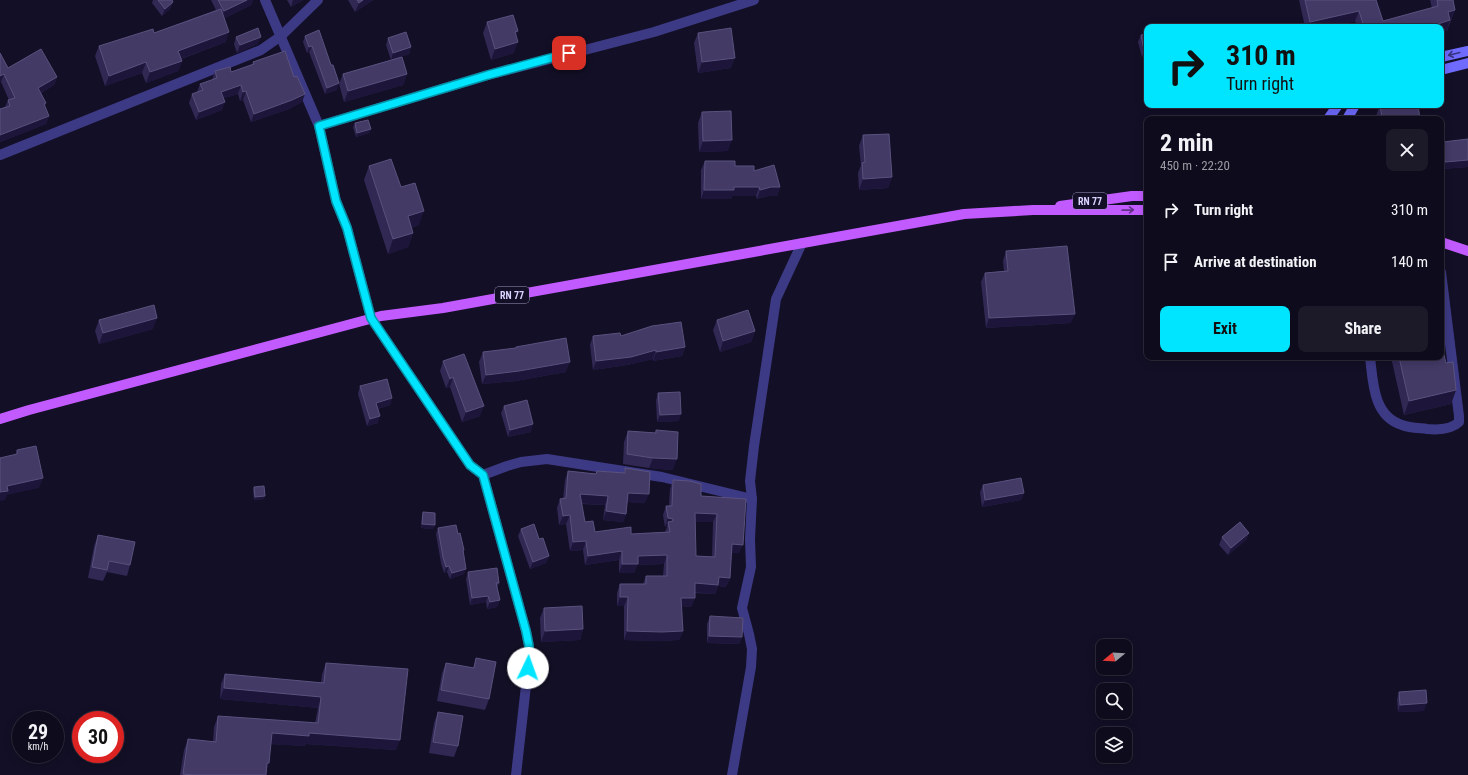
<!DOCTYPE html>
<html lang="en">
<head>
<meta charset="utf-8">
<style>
	:root { --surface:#0e0b1c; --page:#1c1929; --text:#f1f3f6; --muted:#9b9ba3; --line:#2e2b3b; --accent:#00e5ff }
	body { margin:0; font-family:"Roboto Condensed",sans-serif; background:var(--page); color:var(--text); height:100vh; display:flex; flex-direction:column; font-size:15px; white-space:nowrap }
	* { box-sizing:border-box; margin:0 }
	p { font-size:13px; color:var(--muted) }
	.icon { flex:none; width:22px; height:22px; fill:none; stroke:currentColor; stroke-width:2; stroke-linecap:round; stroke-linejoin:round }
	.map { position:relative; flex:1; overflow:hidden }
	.panel { position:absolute; left:1144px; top:116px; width:300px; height:244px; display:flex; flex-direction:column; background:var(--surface); border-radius:8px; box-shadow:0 2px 10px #0003,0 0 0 1px var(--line) }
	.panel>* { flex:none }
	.hud { position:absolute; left:1144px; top:24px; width:300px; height:84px; border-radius:8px; box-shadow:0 2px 10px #0003,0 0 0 1px var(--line); background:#00e5ff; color:#111; overflow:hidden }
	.needle { width:26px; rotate:252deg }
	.controls { position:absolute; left:1096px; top:639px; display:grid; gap:8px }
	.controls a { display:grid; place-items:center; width:36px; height:36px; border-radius:8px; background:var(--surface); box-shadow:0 2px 10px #0003,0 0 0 1px var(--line); font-size:20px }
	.speed { position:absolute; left:12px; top:711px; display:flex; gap:8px; font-size:20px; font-weight:700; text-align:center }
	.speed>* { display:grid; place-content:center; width:52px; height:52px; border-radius:50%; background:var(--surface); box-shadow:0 2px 10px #0003,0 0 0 1px var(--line); line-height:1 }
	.speed small { font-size:10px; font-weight:400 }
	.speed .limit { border:6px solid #d22; background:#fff; color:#111 }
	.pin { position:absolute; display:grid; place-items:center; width:34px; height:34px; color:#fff; margin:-17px; border-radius:8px; box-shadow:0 2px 6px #0006 }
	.me { position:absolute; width:44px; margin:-22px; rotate:3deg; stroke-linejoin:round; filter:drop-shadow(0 0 3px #0008) }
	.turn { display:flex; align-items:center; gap:14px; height:84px; padding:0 16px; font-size:18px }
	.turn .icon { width:52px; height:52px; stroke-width:2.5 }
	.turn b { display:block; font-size:28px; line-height:34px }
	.round { display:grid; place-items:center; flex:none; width:42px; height:42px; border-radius:8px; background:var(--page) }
	.summary { display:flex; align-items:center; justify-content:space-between; height:68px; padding:0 16px }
	h1 { font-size:24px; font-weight:700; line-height:30px }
	.cta { display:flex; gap:8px; margin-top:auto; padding:8px 16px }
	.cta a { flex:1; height:46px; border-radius:8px; background:var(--accent); color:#111; font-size:16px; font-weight:700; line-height:46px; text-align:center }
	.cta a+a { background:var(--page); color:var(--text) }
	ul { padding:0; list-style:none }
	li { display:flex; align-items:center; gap:12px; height:52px; padding:0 16px }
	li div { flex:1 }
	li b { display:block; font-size:15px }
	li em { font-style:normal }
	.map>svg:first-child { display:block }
</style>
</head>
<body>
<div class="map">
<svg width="1468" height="775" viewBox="0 0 1468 775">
	<rect width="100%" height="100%" fill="#130f26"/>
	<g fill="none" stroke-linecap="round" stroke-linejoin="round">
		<g stroke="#3d3a85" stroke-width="10">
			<polyline points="265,0 319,126 336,201 347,228 371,318 470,465 483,475 526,631 529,646 528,668 516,775"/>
			<polyline points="319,126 488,75 654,32 754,0"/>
			<polyline points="0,155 261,50 281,36 318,0"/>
			<path d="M1370,357C1373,382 1373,416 1402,425C1410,428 1419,428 1427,429C1438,430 1451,430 1459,422V416L1441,272"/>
			<polyline points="483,475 507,466 521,462 547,459 662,477 752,499"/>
			<polyline points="732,775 751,667 752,649 749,634 742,608 751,567 750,539 752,499 750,481 754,446 776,299 802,243"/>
		</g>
		<g stroke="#6f6bff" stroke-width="10">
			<polyline points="1441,57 1468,51"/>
			<polyline points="1441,70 1468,63"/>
			<polyline points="1328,119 1338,105"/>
			<polyline points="1347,119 1355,105"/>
		</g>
		<g stroke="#c25bff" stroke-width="10">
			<polyline points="1060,206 1132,196 1147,196"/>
			<polyline points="1441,242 1468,251"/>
			<polyline points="0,419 29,410 381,316 443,308 964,214 1033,210 1147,210"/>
		</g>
	</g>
	<g fill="#312854" fill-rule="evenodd">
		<polygon points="153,0 172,0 173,2 170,9 162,16 152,3"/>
		<polygon points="211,0 253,0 251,5 225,18 226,42 181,59 182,61 178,71 146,83 142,73 105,86 95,56 99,46 154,33 216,10"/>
		<polygon points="287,0 303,0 291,7"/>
		<polygon points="348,0 373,0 355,12"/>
		<polygon points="1299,0 1376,0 1383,21 1432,8 1430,0 1453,0 1455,10 1447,31 1441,27 1357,27 1355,21 1331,27 1305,27"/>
		<polygon points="487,22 518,31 516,37 514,53 491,60 483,33"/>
		<polygon points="698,33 731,68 698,73 694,43"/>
		<polygon points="1141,35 1147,56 1142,57 1138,42"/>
		<polygon points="305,36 331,65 337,90 325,94 309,52 307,53 303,42"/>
		<polygon points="236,37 258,44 237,53 234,44"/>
		<polygon points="388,38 411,47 409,54 400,57 407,74 403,85 344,102 339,84 343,74 391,60 386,45"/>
		<polygon points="0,53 8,68 57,77 54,85 41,93 46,103 45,106 49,116 46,124 0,142 0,109 5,107 8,100 9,100 1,82"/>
		<polygon points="253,62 302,102 289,109 251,122 243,100 240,101 238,94 224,98 222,110 196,120 189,103 192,94 197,92 200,84 212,80 215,71 231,72 252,65"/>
		<polygon points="1380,105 1420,119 1377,118 1376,116"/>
		<polygon points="702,112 728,151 699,152 698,123"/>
		<polygon points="355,123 371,129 369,133 356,137 353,127"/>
		<polygon points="863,135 892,177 888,188 859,190 858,173 861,165 859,146"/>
		<polygon points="1468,139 1468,167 1442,169 1441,158 1441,146 1443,142"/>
		<polygon points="705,161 735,166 754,171 780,187 777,196 768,196 757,199 756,196 732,196 731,199 701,199 701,170"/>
		<polygon points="369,166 401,187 419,225 411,228 413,233 408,247 388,254 364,180"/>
		<polygon points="1006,251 1071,323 986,328 981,282 985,273 1004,271 1003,261"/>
		<polygon points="99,320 153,329 99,344 95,331"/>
		<polygon points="717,320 755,331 751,342 720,352 713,330"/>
		<polygon points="593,336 621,336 685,347 682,356 653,361 653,359 627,365 593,370 590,345"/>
		<polygon points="516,347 566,372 516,381 482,384 479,362 483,352 515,348"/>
		<polygon points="1391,357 1441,357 1446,363 1456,390 1451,404 1404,415"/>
		<polygon points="443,361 480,416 462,422 450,387 446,388 440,371"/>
		<polygon points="360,386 392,398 390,405 378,409 378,423 367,426 358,394"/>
		<polygon points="658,393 679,421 657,422 656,400"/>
		<polygon points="504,406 531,432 508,437 501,413"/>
		<polygon points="656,430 673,470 649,468 623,464 624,442 628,431 655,433"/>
		<path d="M625,468L645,503L627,502L626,514L623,522L603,520L605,505L581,504L585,522L595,532L631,534L665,532L667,527H665L663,515L666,506H669L670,489L673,480L701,496L746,499L739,553H731L730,578L726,587L718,586L715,594L695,593V598L691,607L681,606L683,631L679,640L658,641L624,640V606H617V593L620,584H643L646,576H663L664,564L637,565L634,573H619V560L585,565L583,550L570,551L566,524L559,525L557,508L560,499H563L565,480L568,471L596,474L597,471L624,473ZM695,522H713L712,557L696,556Z"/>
		<polygon points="983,485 1024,493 1021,500 982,507 980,492"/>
		<polygon points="254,487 264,499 254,500 253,490"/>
		<polygon points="423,512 435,525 433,529 421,528 422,516"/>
		<polygon points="438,528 458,534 464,550 463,553 464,574 450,579 447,572 444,573 441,563 436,534"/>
		<polygon points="521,529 539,539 549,556 546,563 530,569 518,536"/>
		<polygon points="1249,533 1246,540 1228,555 1219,545 1222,537"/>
		<polygon points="98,535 130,565 127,576 107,572 103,581 88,578 94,546"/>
		<polygon points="468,572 499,583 497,588 500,600 497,607 487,609 486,602 470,605 466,579"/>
		<polygon points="544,608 583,629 580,640 541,642 540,618"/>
		<polygon points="710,616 740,644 707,643 707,624"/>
		<polygon points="476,658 489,699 485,710 437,701 442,673 446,663 473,668"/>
		<polygon points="326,663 396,750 306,744 305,746 271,744 266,775 180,775 184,750 188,739 213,742 214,727 218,716 315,723 318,708 220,699 221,684 225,674 321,683 322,674"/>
		<polygon points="1399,692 1424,711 1398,712 1397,699"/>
		<polygon points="438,712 458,746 454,757 429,753 434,723"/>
	</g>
	<g fill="#1d163a">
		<polygon points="247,0 253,0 251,5 221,20 224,11"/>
		<polygon points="293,0 303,0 291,7"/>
		<polygon points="363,0 373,0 355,12 359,3"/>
		<polygon points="173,2 170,9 162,16 165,9"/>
		<polygon points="1455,10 1451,20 1444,22 1448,12"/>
		<polygon points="1359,11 1355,21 1331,27 1309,27 1310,22"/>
		<polygon points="1450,20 1447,31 1441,32 1441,27 1431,27 1438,24"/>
		<polygon points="518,31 514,42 515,32"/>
		<polygon points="229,32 226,42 174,61 178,51"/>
		<polygon points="261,37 258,44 237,53 240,45"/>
		<polygon points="518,42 514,53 491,60 495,49"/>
		<polygon points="312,46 309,52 307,53 309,47"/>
		<polygon points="411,47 409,54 391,60 393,53"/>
		<polygon points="1147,49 1147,56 1142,57 1144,50"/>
		<polygon points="735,58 731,68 698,73 702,62"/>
		<polygon points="182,61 178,71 146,83 150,72"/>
		<polygon points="146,62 142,73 105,86 109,76"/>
		<polygon points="4,74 1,82 0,82 0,76"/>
		<polygon points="407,74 403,85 344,102 348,91"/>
		<polygon points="57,77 54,85 35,96 38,88"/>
		<polygon points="339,83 337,90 325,94 327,88"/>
		<polygon points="241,85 238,94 218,100 221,92"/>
		<polygon points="246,91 243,100 240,101 243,92"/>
		<polygon points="305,94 302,102 289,109 251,122 254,114"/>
		<polygon points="225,102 222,110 196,120 199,112"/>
		<polygon points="49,116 46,124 0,142 0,135"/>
		<polygon points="371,129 369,133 356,137 357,133"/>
		<polygon points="732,140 728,151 699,152 703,141"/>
		<polygon points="1468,160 1468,167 1442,169 1445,162"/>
		<polygon points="892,177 888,188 859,190 863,179"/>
		<polygon points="734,187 759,187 756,196 732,196 731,199 701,199 704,190"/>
		<polygon points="771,187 780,187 777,196 768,196 757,199 760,190"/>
		<polygon points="424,211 419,225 402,231 408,216"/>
		<polygon points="413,233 408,247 388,254 393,239"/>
		<polygon points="1075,314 1071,323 986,328 989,318"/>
		<polygon points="157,318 153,329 99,344 103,333"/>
		<polygon points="755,331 751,342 720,352 723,341"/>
		<polygon points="685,347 682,356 653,361 656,352"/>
		<polygon points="656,350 653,359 627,365 593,370 596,361"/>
		<polygon points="570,362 566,372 516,381 482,384 486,375"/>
		<polygon points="453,377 450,387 446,388 450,379"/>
		<polygon points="1456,390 1451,404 1404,415 1409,401"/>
		<polygon points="392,398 390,405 374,410 376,403"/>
		<polygon points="484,406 480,416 462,422 466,412"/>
		<polygon points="681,414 679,421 657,422 660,415"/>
		<polygon points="380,416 378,423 367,426 370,419"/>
		<polygon points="533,424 531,432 508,437 510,430"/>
		<polygon points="653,458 677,459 673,470 649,468"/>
		<polygon points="43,478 39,488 7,495 5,500 0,501 0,492 7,486"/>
		<polygon points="628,493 649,494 645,503 625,502"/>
		<polygon points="1024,493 1021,500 982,507 985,500"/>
		<polygon points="580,494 608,496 605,505 576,503"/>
		<polygon points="265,496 264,499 254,500 255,497"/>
		<polygon points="606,511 626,514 623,522 603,520"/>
		<polygon points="695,513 717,514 713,522 691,522"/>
		<polygon points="570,515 566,524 559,525 563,516"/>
		<polygon points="668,518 673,519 670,528 668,522 667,527 665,527"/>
		<polygon points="422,524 435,525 433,529 421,528"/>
		<polygon points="1249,533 1246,540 1228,555 1231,548"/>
		<polygon points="586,541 583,550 570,551 573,542"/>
		<polygon points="732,544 743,545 739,553 729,553"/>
		<polygon points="622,551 619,560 585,565 588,556"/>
		<polygon points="667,555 664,564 637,565 634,573 619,573 622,564 638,556"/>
		<polygon points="549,556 546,563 530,569 533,562"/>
		<polygon points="449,566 447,572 444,573 446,567"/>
		<polygon points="466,569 464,574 450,579 452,573"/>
		<polygon points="719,577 730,578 726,587 718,586 715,594 691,592 695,583"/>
		<polygon points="488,596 486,602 470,605 472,598"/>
		<polygon points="620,597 628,597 624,606 617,606"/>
		<polygon points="681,598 695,598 691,607 678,606"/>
		<polygon points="500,600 497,607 487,609 490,602"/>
		<polygon points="583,629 580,640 541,642 545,631"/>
		<polygon points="627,631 683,631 679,640 658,641 624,640"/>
		<polygon points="709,636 742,637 740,644 707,643"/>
		<polygon points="224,688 321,697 318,708 220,699"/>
		<polygon points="1427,703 1424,711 1398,712 1400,705"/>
		<polygon points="272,733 309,733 400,740 396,750 306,744 305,746 268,744"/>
		<polygon points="267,763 269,763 265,774"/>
	</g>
	<g fill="#433a66" stroke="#5a527e" fill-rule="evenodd">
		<polygon points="158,0 172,0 173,2 165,9"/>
		<polygon points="218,0 247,0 224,11"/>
		<polygon points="357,0 363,0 359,3"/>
		<polygon points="1305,0 1376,0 1383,21 1438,6 1437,0 1453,0 1455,10 1448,12 1450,20 1438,24 1439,25 1431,27 1364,27 1359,11 1310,22"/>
		<polygon points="221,9 229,32 178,51 182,61 150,72 146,62 109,76 99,46 153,29 154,33"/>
		<polygon points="513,15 518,31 515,32 518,42 495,49 487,22"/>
		<polygon points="258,28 261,37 240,45 236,37"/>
		<polygon points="731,28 735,58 702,62 698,33"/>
		<polygon points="319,30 331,65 333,65 339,83 327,88 312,46 309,47 305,36"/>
		<polygon points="406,32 411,47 393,53 388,38"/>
		<polygon points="1147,34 1147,49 1144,50 1141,35"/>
		<polygon points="41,49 57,77 38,88 46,103 44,104 49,116 0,135 0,109 10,106 8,100 15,98 4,74 0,76 0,53 8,68"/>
		<polygon points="285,51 294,77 297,76 305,94 292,100 254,114 246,91 243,92 241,85 221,92 225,102 199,112 192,94 203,90 200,84 217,78 215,71 230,67 231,72 254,64 253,62"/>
		<polygon points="402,57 407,74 348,91 343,74"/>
		<polygon points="1380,105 1418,105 1420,119 1374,119 1382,118"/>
		<polygon points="731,111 732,140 703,141 702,112"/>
		<polygon points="368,120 371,129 357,133 355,123"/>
		<polygon points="889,134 892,177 863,179 862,163 865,162 863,135"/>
		<polygon points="1468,139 1468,160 1445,162 1443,142"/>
		<polygon points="391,159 401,187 415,183 424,211 408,216 413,233 393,239 369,166"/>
		<polygon points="705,161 735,161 735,166 754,166 754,171 774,165 780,187 771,187 760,190 759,187 734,187 734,190 704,190"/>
		<polygon points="1067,246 1075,314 989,318 985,273 1008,271 1006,251"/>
		<polygon points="1441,287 1443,297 1441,297"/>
		<polygon points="154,305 157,318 103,333 99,320"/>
		<polygon points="748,310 755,331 723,341 717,320"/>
		<polygon points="681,322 685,347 656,352 656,350 631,357 596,361 593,336 620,333 621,336 652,326"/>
		<polygon points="566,338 570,362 519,371 486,375 483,352 516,348 516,347"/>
		<polygon points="1441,343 1446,363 1453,362 1456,390 1409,401 1399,357 1441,357"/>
		<polygon points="464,354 484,406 466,412 453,377 450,379 443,361"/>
		<polygon points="387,379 392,398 376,403 380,416 370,419 360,386"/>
		<polygon points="680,392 681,414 660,415 658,393"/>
		<polygon points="527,400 533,424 510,430 504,406"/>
		<polygon points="656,430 678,432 677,459 653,458 627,454 628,431 656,433"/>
		<polygon points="36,446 43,478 7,486 8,491 0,492 0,458 17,454 17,450"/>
		<path d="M625,468L650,472L649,494L628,493L626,514L606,511L608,496L580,494L585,522L593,521L595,532L631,527V534L670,532L668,522L673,521V519L668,518L666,506H672L673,480L690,481L701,484V496L746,499L743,545L732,544L730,578L719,577L718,585L695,583V598H681L683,631L662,632L627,631L628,597H620V584H646V576H667V555L638,556V564H622V551L588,556L586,541L573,542L570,515L563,516L560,499L566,498L568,471L596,474L597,471L625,473ZM695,513L717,514L715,557L696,556Z"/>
		<polygon points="1021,478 1024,493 985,500 983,485"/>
		<polygon points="264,486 265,496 255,497 254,487"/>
		<polygon points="423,512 435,513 435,525 422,524"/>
		<polygon points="1240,522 1249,533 1231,548 1222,537"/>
		<polygon points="534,524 539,539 543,538 549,556 533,562 521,529"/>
		<polygon points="456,525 458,534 460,533 464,550 463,550 466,569 452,573 449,566 446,567 443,557 438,528"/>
		<polygon points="98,535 135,542 130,565 109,561 107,570 92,567"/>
		<polygon points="497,568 499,583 496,583 500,600 490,602 488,596 472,598 468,572"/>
		<polygon points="582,606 583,629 545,631 544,608"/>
		<polygon points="710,616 743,618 742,637 709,636"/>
		<polygon points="476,658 496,662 489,699 441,690 446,663 474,668"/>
		<polygon points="326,663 408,669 400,740 309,733 309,736 272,733 269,763 267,763 266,775 193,775 183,774 188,739 216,742 218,716 318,723 321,697 224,688 225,674 324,683"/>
		<polygon points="1426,690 1427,703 1400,705 1399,692"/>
		<polygon points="438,712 463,716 458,746 433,742"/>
	</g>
	<defs><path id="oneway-shaft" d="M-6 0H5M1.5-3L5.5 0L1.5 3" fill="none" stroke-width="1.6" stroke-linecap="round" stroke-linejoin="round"/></defs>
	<use stroke="#38347d" href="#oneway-shaft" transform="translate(1454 54) rotate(166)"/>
	<use stroke="#623188" href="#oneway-shaft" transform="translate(1128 210) rotate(-1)"/>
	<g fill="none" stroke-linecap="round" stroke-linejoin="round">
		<g stroke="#0095a6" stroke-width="10">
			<polyline id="route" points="528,668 529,646 526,631 483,475 470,465 371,318 347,228 336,201 319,126 488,75 569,53"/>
		</g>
		<use href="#route" stroke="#00e5ff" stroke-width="7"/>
	</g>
	<g text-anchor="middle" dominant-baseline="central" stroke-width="3" stroke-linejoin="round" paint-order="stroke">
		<g fill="#130f26" stroke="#9e99be" stroke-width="1">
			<rect x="1073" y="193" width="34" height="16" rx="3"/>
			<rect x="495" y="287" width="34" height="16" rx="3"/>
		</g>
		<g font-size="10" font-weight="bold" fill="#d9d4ff">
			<text x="1090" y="201">RN 77</text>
			<text x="512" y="295">RN 77</text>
		</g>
	</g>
</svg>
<div class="controls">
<a><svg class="needle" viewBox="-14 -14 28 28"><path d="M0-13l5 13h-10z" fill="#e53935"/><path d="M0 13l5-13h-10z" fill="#9b9ba3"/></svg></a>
<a><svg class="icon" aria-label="search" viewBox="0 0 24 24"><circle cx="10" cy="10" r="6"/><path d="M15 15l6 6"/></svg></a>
<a><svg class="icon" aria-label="layers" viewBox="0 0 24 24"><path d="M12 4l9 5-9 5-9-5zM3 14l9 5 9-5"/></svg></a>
</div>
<div class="speed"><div>29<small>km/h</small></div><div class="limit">30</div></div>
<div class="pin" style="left:569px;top:53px;background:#d93025"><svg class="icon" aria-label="arrive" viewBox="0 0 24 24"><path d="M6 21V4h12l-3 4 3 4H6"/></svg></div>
<svg class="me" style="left:528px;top:668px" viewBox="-20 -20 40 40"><circle r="19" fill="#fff"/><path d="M0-13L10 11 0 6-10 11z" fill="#00e5ff"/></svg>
<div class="hud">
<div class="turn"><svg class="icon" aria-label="right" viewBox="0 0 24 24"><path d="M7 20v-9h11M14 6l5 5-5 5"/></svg><div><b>310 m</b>Turn right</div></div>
</div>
<section class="panel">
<div class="summary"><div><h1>2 min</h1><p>450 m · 22:20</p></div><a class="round"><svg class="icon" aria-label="close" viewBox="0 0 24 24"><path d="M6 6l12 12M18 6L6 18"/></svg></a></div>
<ul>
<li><svg class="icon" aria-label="right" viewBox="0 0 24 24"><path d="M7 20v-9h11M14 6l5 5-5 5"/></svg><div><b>Turn right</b></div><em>310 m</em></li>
<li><svg class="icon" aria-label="arrive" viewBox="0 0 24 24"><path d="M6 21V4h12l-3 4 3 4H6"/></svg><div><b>Arrive at destination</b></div><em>140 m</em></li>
</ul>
<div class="cta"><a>Exit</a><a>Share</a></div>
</section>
</div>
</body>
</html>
